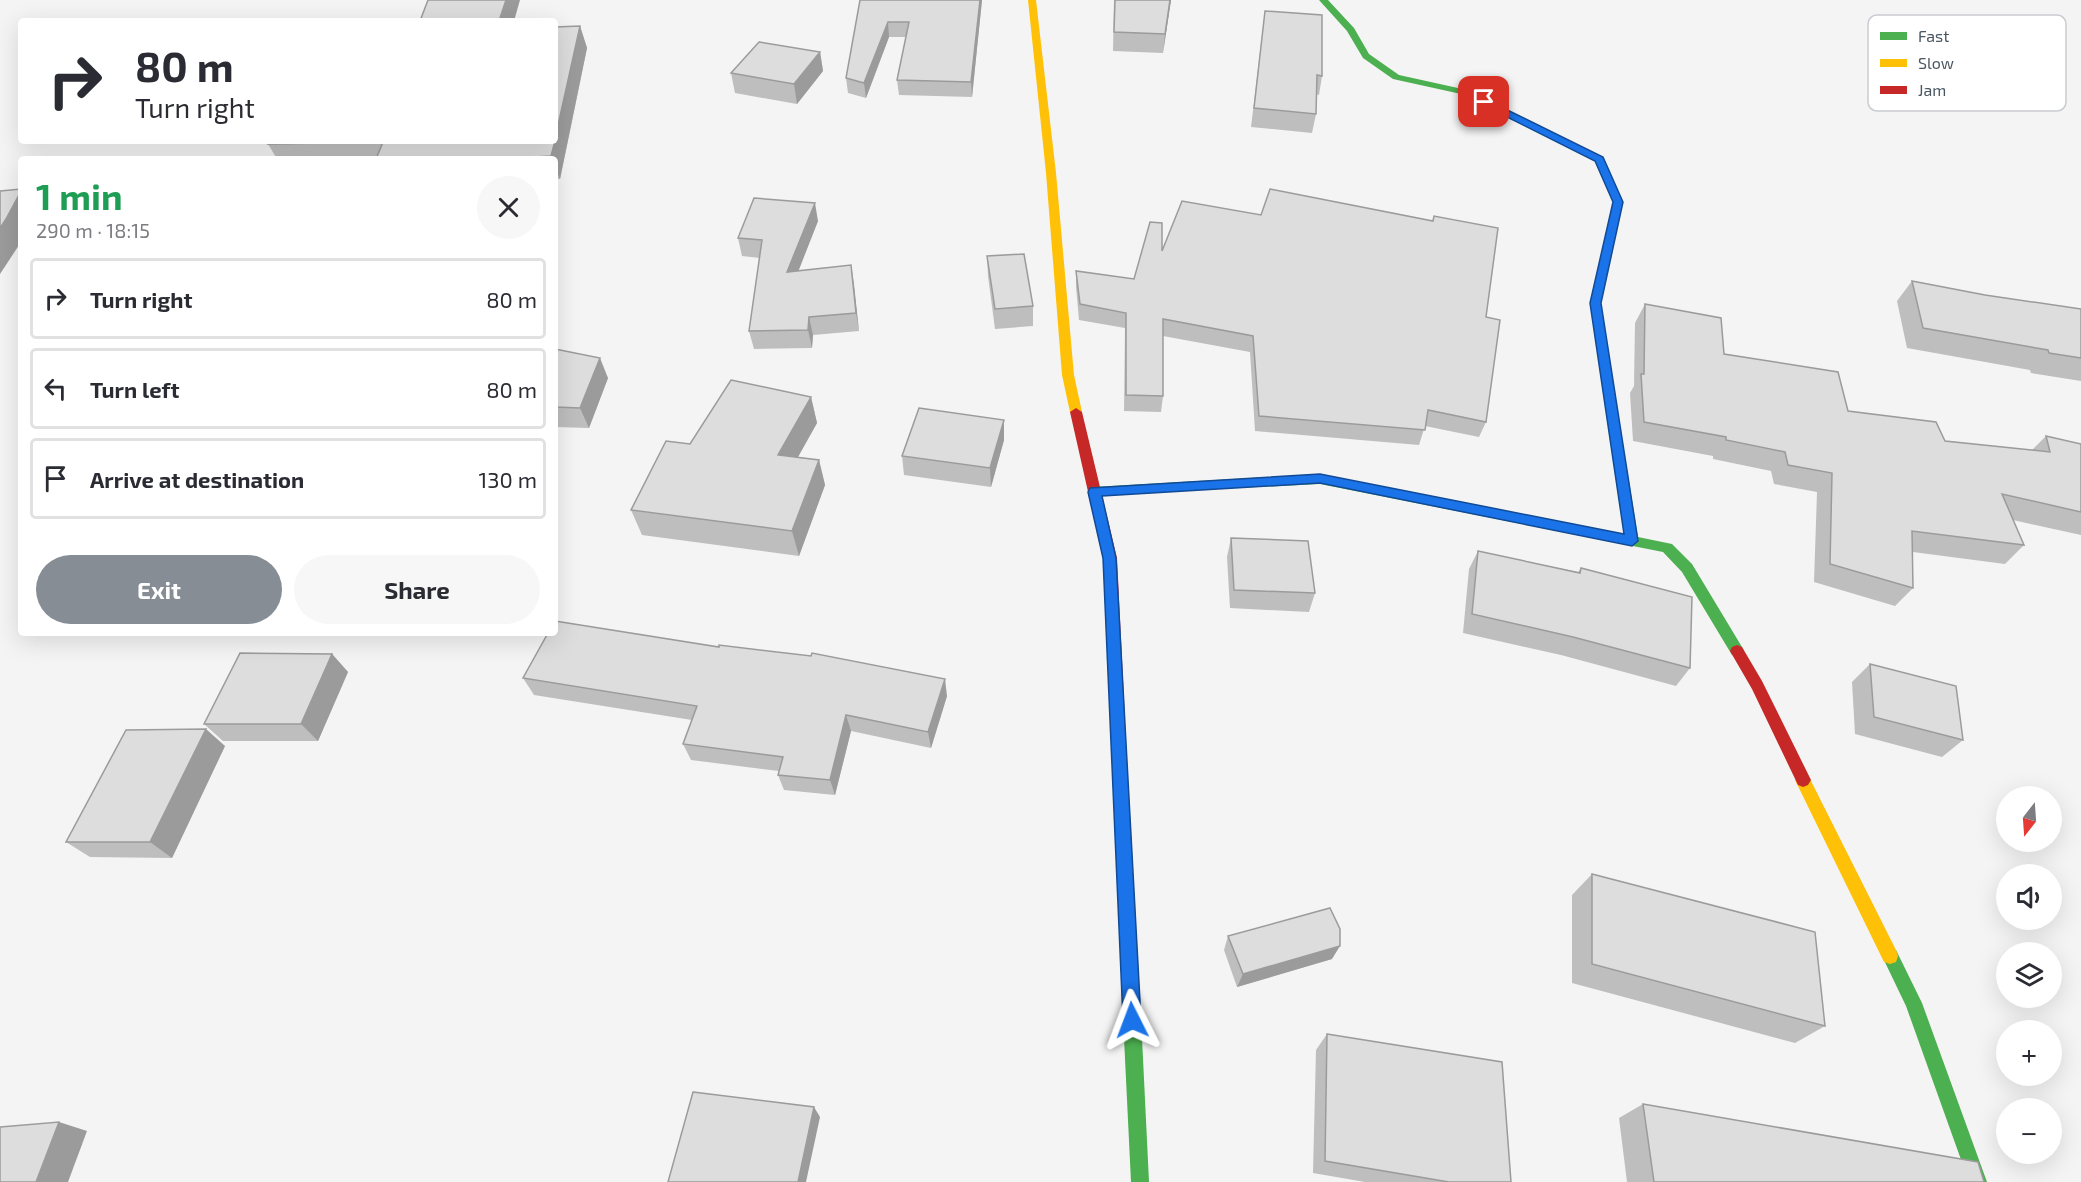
<!DOCTYPE html>
<html lang="en">
<head>
<meta charset="utf-8">
<style>
	:root { --surface:#fff; --page:#f7f7f7; --text:#2b2b33; --muted:#7c7c81; --line:#e1e1e2; --accent:#868d94 }
	body { margin:0; font-family:"Exo 2",sans-serif; background:var(--page); color:var(--text); height:100vh; display:flex; flex-direction:column; font-size:22px; white-space:nowrap }
	* { box-sizing:border-box; margin:0 }
	p { font-size:20px; color:var(--muted) }
	.icon { flex:none; width:33px; height:33px; fill:none; stroke:currentColor; stroke-width:2; stroke-linecap:round; stroke-linejoin:round }
	.map { position:relative; flex:1; overflow:hidden }
	.drawer { position:absolute; left:18px; top:156px; width:540px; height:480px; display:flex; flex-direction:column; background:var(--surface); border-radius:6px; box-shadow:0 6px 24px #0002 }
	.drawer>* { flex:none }
	.guide { position:absolute; left:18px; top:18px; width:540px; height:126px; border-radius:6px; box-shadow:0 6px 24px #0002; background:#fff; color:var(--text); overflow:hidden }
	.needle { width:39px; rotate:197deg }
	.tools { position:absolute; left:1996px; top:786px; display:grid; gap:12px }
	.tools a { display:grid; place-items:center; width:66px; height:66px; border-radius:50%; background:var(--surface); box-shadow:0 6px 24px #0002; font-size:30px }
	.pin { position:absolute; display:grid; place-items:center; width:51px; height:51px; color:#fff; margin:-26px; border-radius:12px; box-shadow:0 3px 9px #0006 }
	.me { position:absolute; width:66px; margin:-33px; rotate:357deg; stroke-linejoin:round; filter:drop-shadow(0 0 4px #0008) }
	.turn { display:flex; align-items:center; gap:21px; height:126px; padding:0 18px; font-size:27px }
	.turn .icon { width:78px; height:78px; stroke-width:2.5 }
	.turn b { display:block; font-size:42px; line-height:51px }
	.round { display:grid; place-items:center; flex:none; width:63px; height:63px; border-radius:32px; background:var(--page) }
	.headline { display:flex; align-items:center; justify-content:space-between; height:102px; padding:0 18px }
	h1 { font-size:36px; font-weight:700; line-height:45px; color:#1e9e55 }
	.cta { display:flex; gap:12px; margin-top:auto; padding:12px 18px }
	.cta a { flex:1; height:69px; border-radius:36px; background:var(--accent); color:#fff; font-size:24px; font-weight:700; line-height:69px; text-align:center }
	.cta a+a { background:var(--page); color:var(--text) }
	ul { padding:0; list-style:none }
	li { display:flex; align-items:center; gap:18px; height:81px; margin:0 12px 9px; padding:0 6px; border:3px solid var(--line); border-radius:6px }
	li div { flex:1 }
	li b { display:block; font-size:22px }
	li em { font-style:normal }
	.map>svg:first-child { display:block }
</style>
</head>
<body>
<div class="map">
<svg width="2081" height="1182" viewBox="0 0 2081 1182">
	<rect width="100%" height="100%" fill="#f4f4f4"/>
	<g fill="none" stroke-linecap="round" stroke-linejoin="round">
		<g fill="#4caf50" fill-rule="evenodd">
			<polygon points="1319,0 1328,0 1354,28 1369,54 1399,75 1467,90 1604,159 1623,202 1600,303 1638,537 1672,544 1692,564 1742,647 1744,651 1742,655 1737,657 1732,655 1682,572 1663,552 1320,484 1090,495 1088,492 1094,487 1320,474 1624,535 1590,303 1613,202 1595,161 1461,94 1393,79 1363,58 1347,31"/>
			<polygon points="1890,948 1896,950 1922,1003 1987,1182 1969,1182 1906,1006 1882,956 1884,950"/>
			<polygon points="1131,988 1137,991 1140,997 1149,1182 1131,1182 1122,997 1125,991"/>
		</g>
		<g fill="#ffc107" fill-rule="evenodd">
			<polygon points="1028,0 1036,0 1056,173 1074,375 1082,412 1076,416 1070,412 1062,375 1046,173"/>
			<polygon points="1118,714 1123,716 1125,720 1140,997 1137,1003 1131,1006 1125,1003 1122,997 1111,720 1113,716"/>
			<polygon points="1803,773 1808,775 1896,950 1898,956 1896,962 1890,964 1884,962 1795,780 1798,775"/>
		</g>
		<g fill="#c62828" fill-rule="evenodd">
			<polygon points="1076,408 1082,412 1117,558 1125,720 1123,724 1118,726 1113,724 1111,720 1103,558 1070,412"/>
			<polygon points="1737,645 1742,647 1762,681 1811,780 1808,785 1803,787 1798,785 1752,689 1730,651 1732,647"/>
		</g>
	</g>
	<g fill="#bebebf">
		<polygon points="860,0 982,0 972,97 899,95 897,80 906,37 889,37 866,98 848,93 846,78"/>
		<polygon points="1114,0 1171,0 1163,53 1113,51"/>
		<polygon points="1265,11 1322,76 1319,95 1316,94 1316,114 1312,133 1251,127"/>
		<polygon points="580,26 587,48 560,179 555,179 555,159 277,159 268,144"/>
		<polygon points="820,52 823,71 797,104 735,93 731,73"/>
		<polygon points="818,221 798,271 851,265 859,331 813,335 812,348 754,349 749,331 760,258 742,256 738,238"/>
		<polygon points="1162,251 1486,317 1486,422 1479,437 1425,426 1419,445 1255,431 1250,352 1163,336 1163,396 1161,412 1124,411 1125,328 1079,320 1076,287 1076,271 1134,279"/>
		<polygon points="987,256 1033,306 1033,326 995,329 988,276"/>
		<polygon points="1912,281 1985,295 2081,309 2081,381 2031,373 2030,370 1907,348 1897,301"/>
		<polygon points="1645,304 1724,354 1848,411 1945,441 2032,450 2046,436 2081,444 2081,535 2013,520 2024,545 2005,564 1913,552 1913,588 1895,606 1814,582 1817,492 1774,484 1771,471 1713,459 1713,456 1633,441 1630,393 1634,386 1635,323"/>
		<polygon points="555,349 608,378 589,428 555,427"/>
		<polygon points="811,397 817,423 798,457 819,460 825,485 799,556 642,535 631,510 690,444"/>
		<polygon points="1004,440 991,487 904,475 902,456"/>
		<polygon points="1231,538 1315,593 1309,612 1230,608 1227,557"/>
		<polygon points="1478,551 1578,572 1581,568 1690,668 1676,686 1561,655 1463,633 1469,569"/>
		<polygon points="332,654 348,672 318,741 223,741 204,724"/>
		<polygon points="1870,664 1963,740 1942,757 1855,734 1852,682"/>
		<polygon points="523,678 947,696 931,748 851,731 835,795 784,790 778,775 779,771 691,760 683,744 692,720 534,695"/>
		<polygon points="225,746 172,858 90,857 66,842"/>
		<polygon points="1592,874 1825,1026 1795,1043 1572,983 1572,895"/>
		<polygon points="1228,936 1332,959 1237,987 1224,950"/>
		<polygon points="1327,1034 1511,1182 1365,1182 1313,1173 1316,1050"/>
		<polygon points="1643,1104 1984,1182 1627,1182 1619,1118"/>
	</g>
	<g fill="#9b9b9b">
		<polygon points="506,0 520,0 514,21 499,21"/>
		<polygon points="980,0 982,0 972,97 971,82"/>
		<polygon points="1170,0 1171,0 1163,53 1165,34"/>
		<polygon points="888,22 889,37 866,98 864,83"/>
		<polygon points="580,26 587,48 560,179 555,166 555,159 552,159 551,156"/>
		<polygon points="820,52 823,71 797,104 794,84"/>
		<polygon points="21,191 21,242 0,274 0,228"/>
		<polygon points="815,203 818,221 791,290 787,272"/>
		<polygon points="851,265 854,284 859,331 856,313"/>
		<polygon points="809,317 813,335 812,348 808,330"/>
		<polygon points="600,358 608,378 589,428 580,408"/>
		<polygon points="811,397 817,423 785,480 778,455"/>
		<polygon points="1004,420 1004,440 991,487 990,468"/>
		<polygon points="819,460 825,485 799,556 792,531"/>
		<polygon points="332,654 348,672 318,741 301,724"/>
		<polygon points="945,679 947,696 931,748 928,732"/>
		<polygon points="846,715 851,731 835,795 830,780"/>
		<polygon points="206,729 225,746 172,858 150,842"/>
		<polygon points="1340,946 1332,959 1237,987 1243,974"/>
		<polygon points="814,1107 820,1117 806,1182 798,1182"/>
		<polygon points="59,1122 87,1131 68,1182 36,1182"/>
	</g>
	<g fill="#ddddde" stroke="#9b9b9b" stroke-width="1.5">
		<polygon points="428,0 506,0 499,21 420,21"/>
		<polygon points="860,0 980,0 971,82 897,80 909,22 888,22 864,83 846,78"/>
		<polygon points="1115,0 1170,0 1165,34 1114,32"/>
		<polygon points="1265,11 1322,15 1322,76 1317,75 1316,114 1254,108"/>
		<polygon points="580,26 555,139 555,27"/>
		<polygon points="759,42 820,52 794,84 731,73"/>
		<polygon points="270,141 555,141 551,156 503,159 376,159 383,142 268,144"/>
		<polygon points="21,189 21,191 6,219 0,228 0,191"/>
		<polygon points="1270,189 1433,221 1434,216 1498,228 1486,317 1500,320 1486,422 1428,410 1425,430 1259,416 1253,336 1163,319 1163,396 1126,395 1126,313 1080,304 1076,271 1134,279 1150,222 1162,223 1162,251 1182,201 1261,215"/>
		<polygon points="754,198 815,203 787,272 851,265 856,313 809,317 808,330 749,331 762,240 738,238"/>
		<polygon points="1024,254 1033,306 995,309 987,256"/>
		<polygon points="1912,281 1985,295 2081,309 2081,358 2049,353 2048,350 1923,328"/>
		<polygon points="1645,304 1721,318 1724,354 1838,372 1848,411 1936,422 1945,441 2050,452 2046,436 2081,444 2081,512 2002,494 2024,545 1912,531 1913,588 1830,564 1832,473 1788,465 1785,452 1726,440 1726,437 1644,422 1641,374 1644,374"/>
		<polygon points="555,349 600,358 580,408 555,407"/>
		<polygon points="731,380 811,397 778,455 819,460 792,531 631,510 666,441 690,444"/>
		<polygon points="919,408 1004,420 990,468 902,456"/>
		<polygon points="1231,538 1308,541 1315,593 1234,590"/>
		<polygon points="1478,551 1580,573 1581,568 1692,597 1690,668 1573,637 1472,614"/>
		<polygon points="555,621 719,647 719,645 811,656 812,653 945,679 928,732 846,715 830,780 778,775 783,757 683,744 697,706 523,678 548,633 555,633"/>
		<polygon points="240,653 332,654 301,724 204,724"/>
		<polygon points="1870,664 1956,686 1963,740 1874,717"/>
		<polygon points="206,729 150,842 66,842 126,730"/>
		<polygon points="1592,874 1815,932 1825,1026 1592,964"/>
		<polygon points="1330,908 1340,929 1340,946 1243,974 1228,936"/>
		<polygon points="1327,1034 1502,1062 1511,1182 1449,1182 1325,1161"/>
		<polygon points="693,1092 814,1107 798,1182 668,1182"/>
		<polygon points="1643,1104 1978,1162 1984,1182 1654,1182"/>
		<polygon points="59,1122 36,1182 0,1182 0,1127"/>
	</g>
	<polygon fill="#1a73e8" stroke="#114b97" stroke-width="1.5" points="1481,100 1487,100 1603,157 1623,202 1601,303 1638,541 1632,546 1320,483 1102,496 1116,558 1141,1020 1138,1026 1132,1029 1126,1026 1123,1020 1103,558 1088,492 1090,488 1320,474 1624,534 1590,303 1613,202 1595,161 1481,104"/>
	<rect x="1868" y="15" width="198" height="96" rx="9" fill="#fff" stroke="#c9ccd0" stroke-width="1.5"/>
	<rect x="1880" y="32" width="27" height="8" fill="#4caf50"/>
	<rect x="1880" y="59" width="27" height="8" fill="#ffc107"/>
	<rect x="1880" y="86" width="27" height="8" fill="#c62828"/>
	<g font-size="16" fill="#4a5661">
		<text x="1918" y="42">Fast</text>
		<text x="1918" y="69">Slow</text>
		<text x="1918" y="96">Jam</text>
	</g>
</svg>
<div class="tools">
<a><svg class="needle" viewBox="-14 -14 28 28"><path d="M0-13l5 13h-10z" fill="#e53935"/><path d="M0 13l5-13h-10z" fill="#7c7c81"/></svg></a>
<a><svg class="icon" aria-label="sound" viewBox="0 0 24 24"><path d="M4 9h4l5-4v14l-5-4H4zM17 9q2 3 0 6"/></svg></a>
<a><svg class="icon" aria-label="layers" viewBox="0 0 24 24"><path d="M12 4l9 5-9 5-9-5zM3 14l9 5 9-5"/></svg></a>
<a>+</a>
<a>−</a>
</div>
<div class="pin" style="left:1484px;top:102px;background:#d93025"><svg class="icon" aria-label="arrive" viewBox="0 0 24 24"><path d="M6 21V4h12l-3 4 3 4H6"/></svg></div>
<svg class="me" style="left:1132px;top:1020px" viewBox="-20 -20 40 40"><path d="M0-17L14 15 0 8-14 15z" fill="#1a73e8" stroke="#fff" stroke-width="4"/></svg>
<div class="guide">
<div class="turn"><svg class="icon" aria-label="right" viewBox="0 0 24 24"><path d="M7 20v-9h11M14 6l5 5-5 5"/></svg><div><b>80 m</b>Turn right</div></div>
</div>
<section class="drawer">
<div class="headline"><div><h1>1 min</h1><p>290 m · 18:15</p></div><a class="round"><svg class="icon" aria-label="close" viewBox="0 0 24 24"><path d="M6 6l12 12M18 6L6 18"/></svg></a></div>
<ul>
<li><svg class="icon" aria-label="right" viewBox="0 0 24 24"><path d="M7 20v-9h11M14 6l5 5-5 5"/></svg><div><b>Turn right</b></div><em>80 m</em></li>
<li><svg class="icon" aria-label="left" viewBox="0 0 24 24"><path d="M17 20v-9H6M10 6l-5 5 5 5"/></svg><div><b>Turn left</b></div><em>80 m</em></li>
<li><svg class="icon" aria-label="arrive" viewBox="0 0 24 24"><path d="M6 21V4h12l-3 4 3 4H6"/></svg><div><b>Arrive at destination</b></div><em>130 m</em></li>
</ul>
<div class="cta"><a>Exit</a><a>Share</a></div>
</section>
</div>
</body>
</html>
